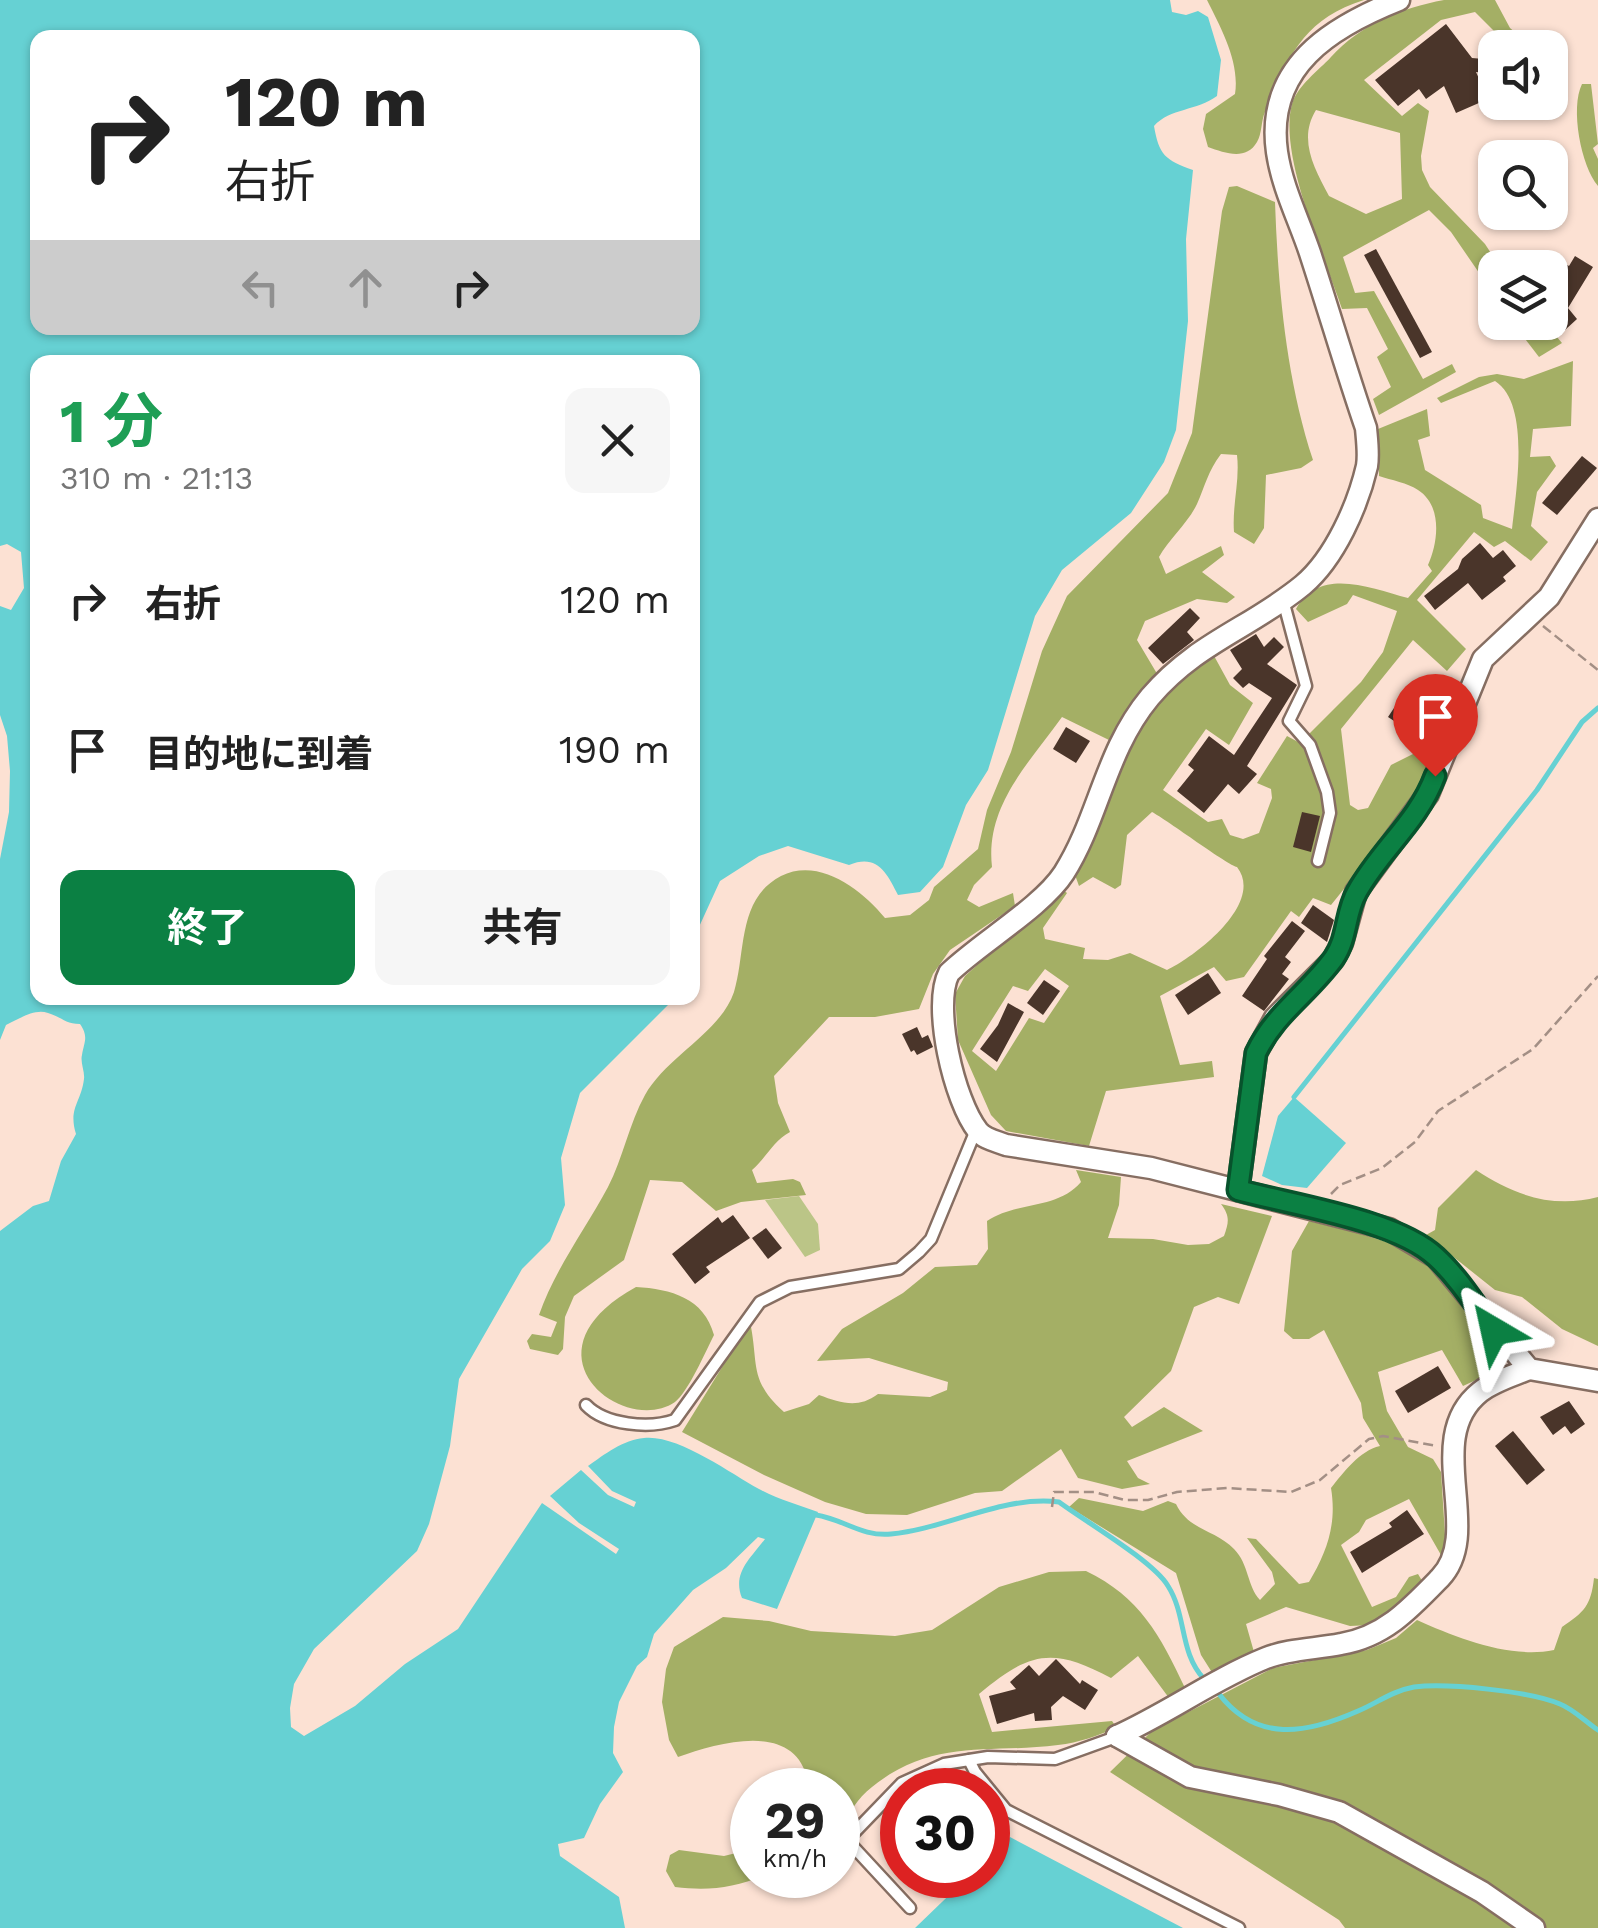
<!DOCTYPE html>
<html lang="ja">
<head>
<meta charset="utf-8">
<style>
	:root { --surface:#fff; --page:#f6f6f6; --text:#222; --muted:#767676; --accent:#0b8043 }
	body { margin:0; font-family:"Work Sans","Noto Sans JP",sans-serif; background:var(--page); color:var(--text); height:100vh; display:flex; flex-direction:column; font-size:38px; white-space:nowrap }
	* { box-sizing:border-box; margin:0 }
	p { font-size:32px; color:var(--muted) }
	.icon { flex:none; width:55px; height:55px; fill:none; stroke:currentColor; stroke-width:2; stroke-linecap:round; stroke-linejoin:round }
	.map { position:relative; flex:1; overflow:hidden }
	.details { position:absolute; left:30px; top:355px; width:670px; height:650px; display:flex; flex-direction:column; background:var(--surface); border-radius:20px; box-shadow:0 2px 8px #0004 }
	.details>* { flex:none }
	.banner { position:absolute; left:30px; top:30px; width:670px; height:305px; border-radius:20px; box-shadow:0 2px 8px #0004; background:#fff; color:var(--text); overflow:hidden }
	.buttons { position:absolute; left:1478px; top:30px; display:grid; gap:20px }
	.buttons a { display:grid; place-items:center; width:90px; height:90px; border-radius:20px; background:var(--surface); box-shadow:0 2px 8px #0004; font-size:50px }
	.speed { position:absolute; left:730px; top:1768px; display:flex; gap:20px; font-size:50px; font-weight:700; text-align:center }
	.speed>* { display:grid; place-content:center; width:130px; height:130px; border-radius:50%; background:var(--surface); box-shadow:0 2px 8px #0004; line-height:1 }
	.speed small { font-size:25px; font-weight:400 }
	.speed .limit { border:15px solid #d22; background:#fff; color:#111 }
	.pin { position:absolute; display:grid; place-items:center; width:85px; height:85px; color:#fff; margin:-102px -42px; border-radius:50% 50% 50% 0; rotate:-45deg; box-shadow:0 0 10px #0007 }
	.pin .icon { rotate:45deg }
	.me { position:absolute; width:110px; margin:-55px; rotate:324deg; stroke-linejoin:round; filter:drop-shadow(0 0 8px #0008) }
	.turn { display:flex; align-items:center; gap:35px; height:210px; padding:0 30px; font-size:45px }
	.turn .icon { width:130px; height:130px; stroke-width:2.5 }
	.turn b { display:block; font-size:70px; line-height:85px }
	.lanes { display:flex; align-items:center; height:95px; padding:0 30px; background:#0003; justify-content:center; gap:50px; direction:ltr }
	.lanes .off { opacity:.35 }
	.round { display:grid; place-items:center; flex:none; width:105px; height:105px; border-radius:20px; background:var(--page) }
	.headline { display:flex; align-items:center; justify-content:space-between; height:170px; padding:0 30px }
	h1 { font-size:60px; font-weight:700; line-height:75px; color:#1e9e55 }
	.cta { display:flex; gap:20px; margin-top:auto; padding:20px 30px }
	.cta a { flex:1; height:115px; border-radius:20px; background:var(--accent); color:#fff; font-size:40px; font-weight:700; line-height:115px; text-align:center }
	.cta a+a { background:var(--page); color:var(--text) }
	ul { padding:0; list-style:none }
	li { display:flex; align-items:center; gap:30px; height:150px; padding:0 30px }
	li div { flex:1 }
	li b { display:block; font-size:38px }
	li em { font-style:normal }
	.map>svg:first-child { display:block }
</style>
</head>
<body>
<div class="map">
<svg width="1598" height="1928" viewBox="0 0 1598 1928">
	<rect width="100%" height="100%" fill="#fce1d3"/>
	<polygon fill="#bbc587" points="799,1196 818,1224 820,1250 805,1257 765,1200"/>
	<g fill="#a4af65" fill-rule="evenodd">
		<path d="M1207,0H1364C1304,19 1288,56 1265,112C1261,121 1262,134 1257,142C1246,161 1225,153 1208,147L1203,129L1206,114L1235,94C1240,62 1221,28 1207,0Z"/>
		<path d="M1444,0H1495L1510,28L1532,47H1510L1475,12L1441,20L1364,80L1402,116L1418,103L1429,111L1421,156L1422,170L1430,187L1485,244L1500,267L1495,268V296L1451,232L1429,210L1343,257L1355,293L1374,291L1423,379L1452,364L1456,372L1379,415L1373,399L1391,387L1377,357L1388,349L1367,308L1342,309C1325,258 1278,155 1292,104C1298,85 1318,71 1331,57C1360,25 1401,8 1444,0ZM1316,110L1400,133L1402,199L1366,214L1329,196C1314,168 1298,139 1316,110Z"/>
		<path d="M1582,84H1591L1598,144L1593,148L1598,159V186C1581,166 1570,108 1582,84Z"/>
		<path d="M1237,186L1275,202C1278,288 1286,378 1313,460L1301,468L1266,475L1264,528L1254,544L1234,532C1232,505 1240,481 1237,455L1221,454C1208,471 1205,486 1197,504C1188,523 1169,539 1159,557L1166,574L1221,546L1224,555L1202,572L1235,597L1227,603L1197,599L1145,621L1137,640L1159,677L1133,701L1109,740L1062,717C1029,763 985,806 992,867L974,885L967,900L979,907L1013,893L1015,906L950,950L933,974L919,1009L875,1017H829L774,1076L778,1103L790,1132C773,1141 767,1157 752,1170L757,1183L793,1179L800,1182L806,1195L741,1202L716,1211L682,1182L650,1180L624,1260L574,1296L565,1317L563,1349L558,1355L530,1349L527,1341L532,1334L551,1337L557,1322L539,1315C555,1269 585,1230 608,1187C623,1158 629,1124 645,1095C667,1056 720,1033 734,992C746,953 737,899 781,876C819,857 861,889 885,918L910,915L929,900L934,887L978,849L987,810L1011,752L1042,651L1067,596L1168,493L1192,433L1222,211L1229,187Z"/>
		<polygon points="1513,323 1545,323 1562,343 1539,357"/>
		<path d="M1573,361L1571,426L1533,429L1530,457L1550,456L1556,466L1537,492L1531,526L1548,542L1531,561L1505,541L1494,547L1474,532L1417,600L1466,649L1447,671L1413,640L1341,729L1350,805L1358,810L1368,808L1391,765L1427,747L1437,755L1393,828L1331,905L1313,898L1299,917L1291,911L1244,977L1226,981L1214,967L1160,996L1180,1065L1212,1061L1214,1077L1106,1091L1089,1146L1006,1131L991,1115L958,1040L955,994L965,976L1062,889L1067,893L1043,928L1045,939L1085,948L1083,959L1108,960L1130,953L1167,970C1196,956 1265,903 1237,867C1229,866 1167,820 1152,812L1127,835L1121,885L1115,889L1093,877L1079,886L1075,875C1100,815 1119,751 1161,701C1176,684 1196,669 1213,654L1230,685L1253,703L1229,745L1206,729L1163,790L1208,822L1222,819L1230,835L1243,839L1259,833L1272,798L1271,789L1257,783L1287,736L1300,743L1361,682L1383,652L1397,611L1353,595L1347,604L1308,622L1296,609C1319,566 1371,588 1408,598L1432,571L1428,565C1438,543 1443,506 1418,490C1408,483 1391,480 1379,476L1378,429L1427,409L1430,436L1418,440L1425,470L1481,505L1483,518L1512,529C1516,491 1531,404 1495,381L1441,403L1437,398L1479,377L1497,374L1524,379ZM1045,969L1069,986L1044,1023L1029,1018L996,1071L972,1051L1013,986L1028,991Z"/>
		<path d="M1076,1170L1121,1177L1119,1205L1108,1238L1153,1239L1188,1245L1209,1244L1224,1236C1229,1222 1230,1216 1221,1204L1272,1216L1239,1304L1218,1297L1194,1307L1171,1371L1124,1417L1132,1427L1164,1407L1203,1431L1127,1461L1138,1478L1150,1484L1122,1489L1078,1478L1061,1449L1002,1491L975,1493L907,1515L866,1514L825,1502L764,1475L682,1432L750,1322C759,1363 748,1380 784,1412L809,1404L819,1395C841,1403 858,1409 878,1394L930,1397L947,1390L948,1382L869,1358L817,1361L842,1329L903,1293L935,1267L977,1265L988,1249L987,1221C1017,1201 1057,1210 1081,1182Z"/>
		<path d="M1476,1170C1514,1195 1552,1209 1598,1197V1346L1562,1329L1522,1297L1495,1290L1426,1235L1435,1230L1438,1208Z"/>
		<path d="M1309,1221C1396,1243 1422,1243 1477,1322C1488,1338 1501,1350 1500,1369L1463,1386L1442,1350L1378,1372L1387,1411L1408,1447L1433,1459L1441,1472L1446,1550L1441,1555L1409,1499L1366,1520L1359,1532L1341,1545L1372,1607L1396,1597L1409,1577L1418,1574L1424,1584L1412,1599L1371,1625L1350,1626L1286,1607L1246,1624L1254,1652L1213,1674L1201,1655L1176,1573L1069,1507L1079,1498L1143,1511L1168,1501L1176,1504C1188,1530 1216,1530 1234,1549C1249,1564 1247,1586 1260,1600L1275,1584L1272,1572L1247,1538L1256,1539L1299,1584L1309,1582C1327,1552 1337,1524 1331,1488C1344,1472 1359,1451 1380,1446L1363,1418L1361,1403L1324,1330L1309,1339H1293L1284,1331L1292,1251Z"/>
		<path d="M636,1287C671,1289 704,1298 714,1335C706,1351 688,1392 675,1402C624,1437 516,1353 636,1287Z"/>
		<path d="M1086,1571C1140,1597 1160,1635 1185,1688L1169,1698L1138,1656L1111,1678C1052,1646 1029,1652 979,1694L992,1732L1112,1721L1117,1728C1098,1735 1079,1743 1058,1745C989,1754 933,1738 872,1787C857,1798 849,1815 838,1829V1790H809C803,1719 723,1741 678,1757L669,1740L662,1702L666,1669L674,1647L723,1617L769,1621L811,1631L895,1636L932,1630L999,1587L1049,1572Z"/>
		<path d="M1594,1578L1598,1579V1928H1345L1339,1920L1110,1772L1152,1731L1273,1668L1367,1650L1396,1638L1417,1620C1457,1638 1510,1659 1554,1650L1562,1627C1584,1612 1591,1606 1594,1578Z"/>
		<path d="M752,1849V1875H765C733,1888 709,1891 675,1887L666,1871L670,1855L679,1850L724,1856Z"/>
	</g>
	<g fill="#66d1d3" fill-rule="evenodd">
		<path d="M0,0H1170L1172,12L1186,15L1198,11L1208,17L1221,60L1217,96C1197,111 1170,108 1154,126C1159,155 1165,160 1193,170L1186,239L1188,321L1176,430L1164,462L1131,513L1062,570L1035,616L988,770L966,805L943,867L920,892L898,895C887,873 877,853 849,865L788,846L759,856L720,881L693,940V978L692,362H38V998H675L580,1093L561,1158L565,1205L550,1241L522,1269L459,1379L450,1446L429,1524L417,1551L314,1649L294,1684L290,1708L291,1727L304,1736L355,1706L405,1664L458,1629L542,1503L616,1554L619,1549L579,1523L550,1496L581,1470L608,1495L634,1507L636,1502L612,1491L588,1466C605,1454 623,1440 644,1438C677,1434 730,1473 759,1489C777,1499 798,1505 818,1512L777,1609L742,1598C732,1573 750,1559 765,1539L758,1537L726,1568L693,1590L654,1634L647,1657L637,1666L619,1702L614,1727L613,1753L623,1772L600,1804L584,1838L558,1844L560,1856L619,1897L625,1928H0V1231L33,1206L49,1201L61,1161L76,1134C68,1108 81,1103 84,1079C85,1072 80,1062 82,1055C84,1042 89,1037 80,1024C65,1024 62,1017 48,1013C35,1008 19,1019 6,1025L0,1040V859L9,812L10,771L7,736L0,715V606L11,610L24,588L21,552L7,544L0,546ZM38,38H692V328H38Z"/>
		<polygon points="1294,1097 1346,1143 1307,1188 1282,1185 1262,1176 1278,1116"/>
		<polygon points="1010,1837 1183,1928 915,1928 970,1875 988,1875 988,1858"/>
	</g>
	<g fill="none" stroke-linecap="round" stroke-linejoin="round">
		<g stroke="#66d1d3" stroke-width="5">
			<polyline points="1294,1097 1537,790 1582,722 1598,708"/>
			<path d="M816,1515C843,1519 862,1537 891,1534C946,1529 1002,1495 1059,1502C1086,1522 1153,1561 1168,1586C1187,1616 1179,1652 1204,1679"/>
			<path d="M1219,1694C1257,1743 1306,1734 1358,1711C1377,1703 1392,1691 1414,1687C1447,1683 1529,1691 1560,1704C1573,1709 1586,1722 1598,1730"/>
		</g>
	</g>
	<g fill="#4a352a">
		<polygon points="1446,24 1472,58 1495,60 1495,74 1476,72 1488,99 1456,113 1444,86 1426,99 1419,89 1398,106 1375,80"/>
		<polygon points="1376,249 1432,352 1420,358 1364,255"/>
		<polygon points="1575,256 1593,267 1568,308 1577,319 1565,330 1550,313 1550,281 1562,262 1569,266"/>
		<polygon points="1582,456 1597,468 1557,515 1542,503"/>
		<polygon points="1480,543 1493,558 1503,550 1516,566 1503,577 1506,581 1482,600 1468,583 1435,610 1424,596 1458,569 1462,559"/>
		<polygon points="1190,608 1200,618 1187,632 1194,640 1163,664 1148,648"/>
		<polygon points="1256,634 1264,647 1274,637 1284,647 1267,664 1297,685 1247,766 1257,774 1239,794 1228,784 1204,813 1177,791 1194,770 1188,765 1209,736 1234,755 1272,698 1249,683 1243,688 1233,678 1242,669 1230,650"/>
		<polygon points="1426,681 1437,688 1411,732 1388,717 1400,699 1409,705"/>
		<polygon points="1066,727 1090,741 1076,763 1053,749"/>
		<polygon points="1302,812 1320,816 1311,852 1293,847"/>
		<polygon points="1313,905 1334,920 1327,942 1301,923"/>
		<polygon points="1292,921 1305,931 1285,957 1291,962 1282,974 1289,979 1264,1011 1242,996 1267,959 1264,956"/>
		<polygon points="1208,973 1221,993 1188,1015 1175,995"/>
		<polygon points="1044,980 1060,991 1043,1015 1027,1003"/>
		<polygon points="1008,1003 1024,1012 997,1062 980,1049 998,1025"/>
		<polygon points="917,1027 922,1038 928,1035 933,1047 917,1055 914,1050 911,1052 902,1034"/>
		<polygon points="733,1215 750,1238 706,1267 710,1272 695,1284 672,1254 718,1217 722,1223"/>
		<polygon points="766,1228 782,1248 768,1259 752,1238"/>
		<polygon points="1438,1366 1451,1388 1408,1413 1395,1391"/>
		<polygon points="1569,1401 1585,1424 1571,1434 1565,1426 1553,1435 1540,1417"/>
		<polygon points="1513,1431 1545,1470 1527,1485 1495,1446"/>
		<polygon points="1407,1510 1424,1534 1362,1573 1350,1552 1392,1527 1389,1523"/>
		<polygon points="1056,1659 1080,1684 1082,1680 1098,1690 1085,1710 1063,1696 1051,1707 1052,1720 1035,1721 1034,1713 997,1724 989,1696 1016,1689 1010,1682 1029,1665 1039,1676"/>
	</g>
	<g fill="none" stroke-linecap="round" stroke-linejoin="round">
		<g stroke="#866e62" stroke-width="15">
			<g id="lane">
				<polyline points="1283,600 1306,686 1289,721 1310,745 1327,792 1330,813 1318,861"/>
				<path d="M586,1405C605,1425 649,1429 675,1420L760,1302L790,1287L899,1269L919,1252L931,1239L976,1130"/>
				<polyline points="969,1760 975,1772 1006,1810 1239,1928"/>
				<polyline points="910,1908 847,1840 902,1783 944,1764 988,1757 1055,1759 1116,1737"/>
			</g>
		</g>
		<g stroke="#866e62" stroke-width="25">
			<g id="street">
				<path d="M1399,0C1331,27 1265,67 1277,152C1282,187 1299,220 1310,253C1329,311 1346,370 1366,428C1367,440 1369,454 1367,466C1358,505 1335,558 1303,585C1251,628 1197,642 1150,697C1105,751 1099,818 1064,873C1042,907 980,943 949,973C932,1006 954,1101 978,1131C984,1139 996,1141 1006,1145L1151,1168L1389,1229L1436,1257L1529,1369L1598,1381"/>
				<polyline points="1238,1190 1256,1053 1275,1018 1333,960 1342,943 1356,892 1428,794 1483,659 1549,597 1598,519"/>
				<path d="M1117,1736C1168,1713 1214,1679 1266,1658C1289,1649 1316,1649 1341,1644C1384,1637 1410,1609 1440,1578C1485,1531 1421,1439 1480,1392C1494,1381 1512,1376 1529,1369"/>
				<polyline points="1117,1736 1190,1777 1279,1795 1339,1812 1482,1892 1534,1928"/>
			</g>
		</g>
		<g stroke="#a38f85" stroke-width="2.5" stroke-dasharray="10 5" stroke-linecap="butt">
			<polyline points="1543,626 1598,670"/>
			<polyline points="1331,1194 1340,1185 1382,1168 1415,1142 1438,1111 1533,1049 1598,976"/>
			<polyline points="1052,1507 1054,1492 1094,1492 1125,1500 1148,1500 1177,1492 1227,1488 1291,1492 1320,1480 1369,1439 1383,1436 1437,1446"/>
		</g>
		<use href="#lane" stroke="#fff" stroke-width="10"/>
		<use href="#street" stroke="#fff" stroke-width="20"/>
	</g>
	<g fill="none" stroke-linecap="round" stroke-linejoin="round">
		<g stroke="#07532c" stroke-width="25">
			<path id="route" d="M1435,776C1418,822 1380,850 1357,892C1345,912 1348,938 1334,958C1309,993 1275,1013 1256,1053L1238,1190C1293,1205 1397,1220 1436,1257C1459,1278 1476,1306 1494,1331"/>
		</g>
		<use href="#route" stroke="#0b8043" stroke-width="18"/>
	</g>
</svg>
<div class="buttons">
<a><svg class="icon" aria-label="sound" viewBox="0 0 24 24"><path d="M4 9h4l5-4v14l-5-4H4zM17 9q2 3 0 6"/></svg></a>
<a><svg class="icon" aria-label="search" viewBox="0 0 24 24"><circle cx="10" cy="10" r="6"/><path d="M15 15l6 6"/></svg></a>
<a><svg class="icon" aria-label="layers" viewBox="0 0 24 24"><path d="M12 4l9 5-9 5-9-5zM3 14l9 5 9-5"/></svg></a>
</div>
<div class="speed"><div>29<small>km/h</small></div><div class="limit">30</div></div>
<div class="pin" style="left:1435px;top:776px;background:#d93025"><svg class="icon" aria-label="arrive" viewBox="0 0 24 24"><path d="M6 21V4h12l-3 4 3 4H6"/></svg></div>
<svg class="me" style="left:1494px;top:1331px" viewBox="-20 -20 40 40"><path d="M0-17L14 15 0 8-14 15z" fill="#0b8043" stroke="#fff" stroke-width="4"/></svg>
<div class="banner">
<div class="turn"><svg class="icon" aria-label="right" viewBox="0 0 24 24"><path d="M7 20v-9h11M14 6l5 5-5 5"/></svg><div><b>120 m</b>右折</div></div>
<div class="lanes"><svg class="icon off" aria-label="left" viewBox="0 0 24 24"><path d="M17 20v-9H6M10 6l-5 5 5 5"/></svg><svg class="icon off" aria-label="ahead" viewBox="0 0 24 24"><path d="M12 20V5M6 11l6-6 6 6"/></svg><svg class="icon" aria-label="right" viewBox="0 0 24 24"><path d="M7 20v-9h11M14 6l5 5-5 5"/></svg></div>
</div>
<section class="details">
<div class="headline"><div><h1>1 分</h1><p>310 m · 21:13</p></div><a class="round"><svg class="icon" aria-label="close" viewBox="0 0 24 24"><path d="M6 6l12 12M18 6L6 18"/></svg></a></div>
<ul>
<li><svg class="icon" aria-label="right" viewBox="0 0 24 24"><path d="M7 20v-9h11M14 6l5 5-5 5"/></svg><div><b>右折</b></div><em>120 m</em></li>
<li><svg class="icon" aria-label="arrive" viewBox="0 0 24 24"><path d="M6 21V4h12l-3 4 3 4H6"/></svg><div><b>目的地に到着</b></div><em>190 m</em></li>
</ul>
<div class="cta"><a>終了</a><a>共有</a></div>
</section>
</div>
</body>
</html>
